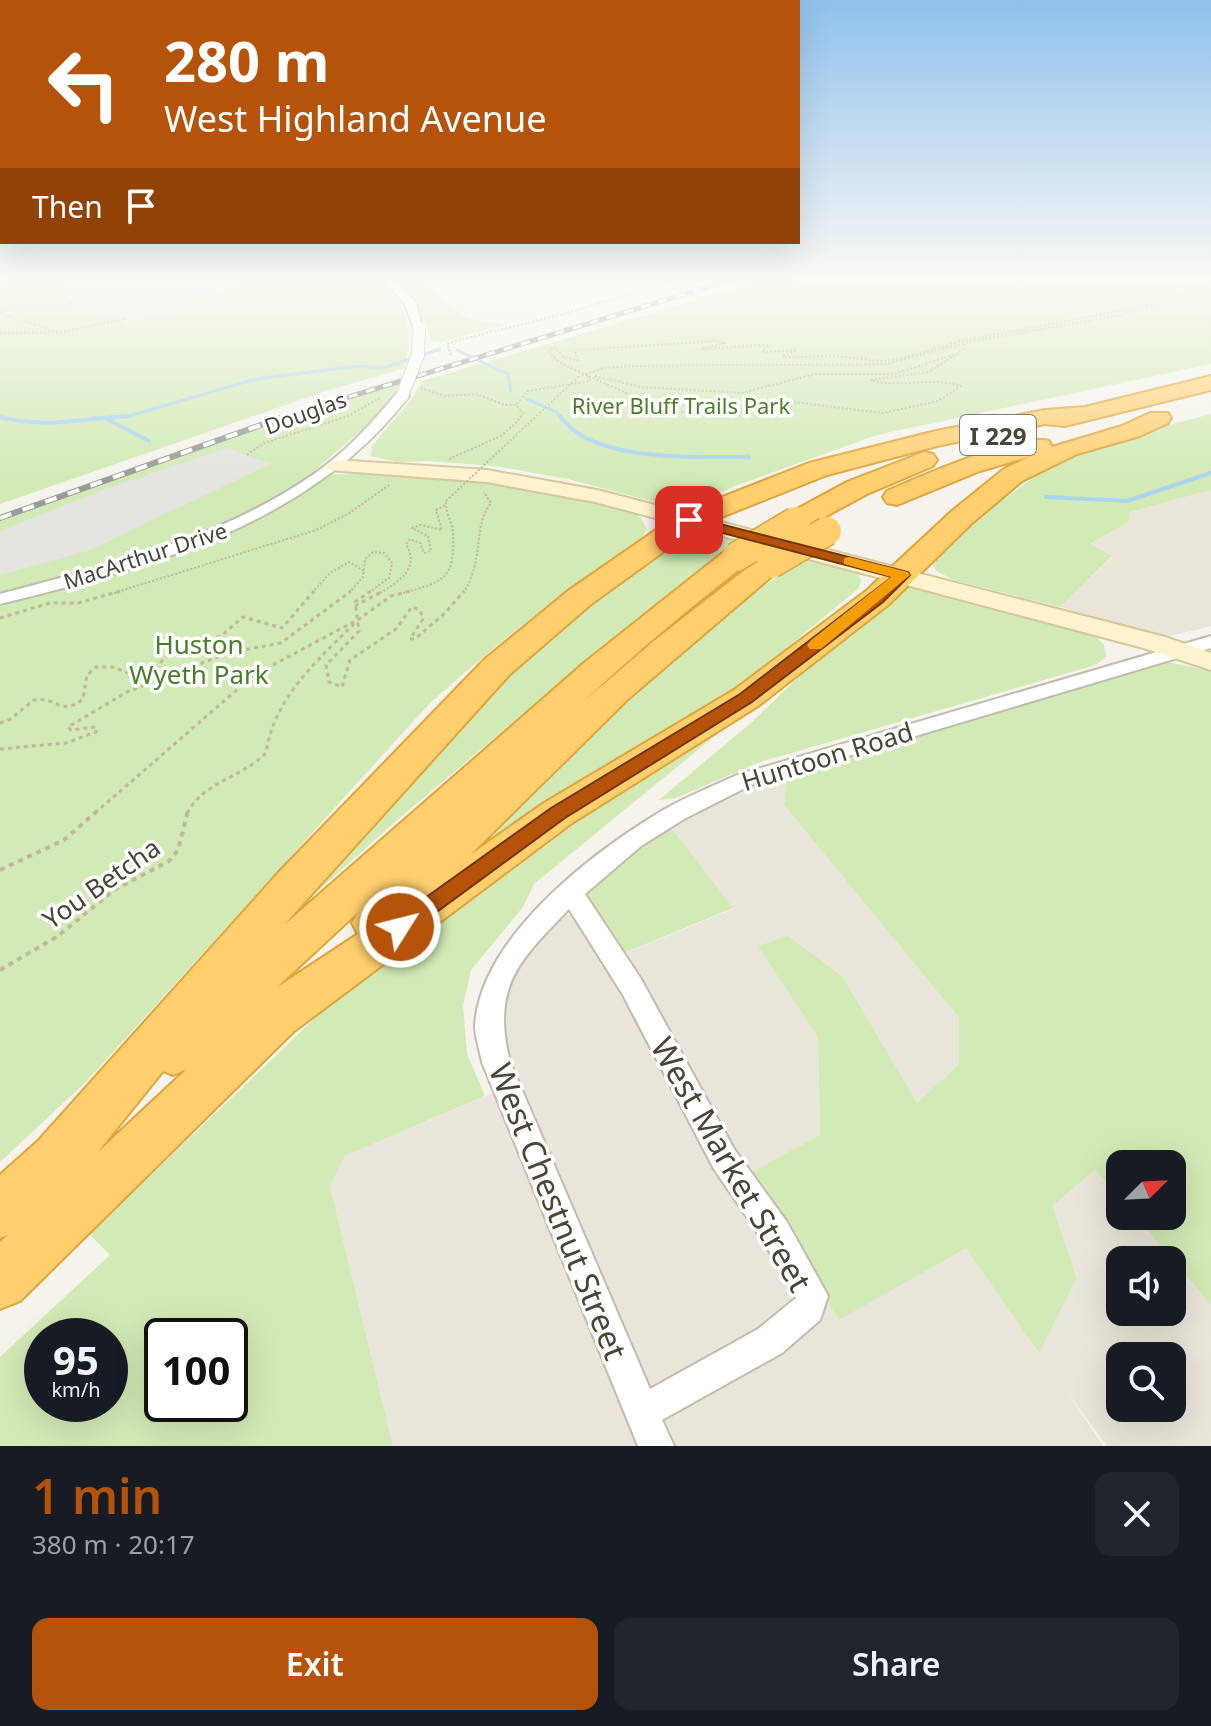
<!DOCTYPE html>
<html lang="en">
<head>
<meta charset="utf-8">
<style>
	:root { --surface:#171b24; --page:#20242c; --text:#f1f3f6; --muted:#9ea1a6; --accent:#b45309 }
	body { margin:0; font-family:"Noto Sans",sans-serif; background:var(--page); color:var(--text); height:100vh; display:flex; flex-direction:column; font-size:30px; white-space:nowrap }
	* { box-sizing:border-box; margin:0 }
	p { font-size:26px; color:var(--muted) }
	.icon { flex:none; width:44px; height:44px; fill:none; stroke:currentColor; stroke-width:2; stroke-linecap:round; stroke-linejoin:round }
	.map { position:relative; height:1446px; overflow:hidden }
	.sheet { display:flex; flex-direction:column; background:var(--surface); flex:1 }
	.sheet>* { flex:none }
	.top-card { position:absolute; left:0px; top:0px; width:800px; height:244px; box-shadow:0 8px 32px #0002; background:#b45309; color:#fff; overflow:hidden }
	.needle { width:52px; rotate:66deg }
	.buttons { position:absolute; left:1106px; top:1150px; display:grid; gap:16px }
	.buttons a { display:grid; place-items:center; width:80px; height:80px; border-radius:16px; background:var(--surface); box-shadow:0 8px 32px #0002; font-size:40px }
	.speed { position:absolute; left:24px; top:1318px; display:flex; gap:16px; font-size:40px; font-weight:700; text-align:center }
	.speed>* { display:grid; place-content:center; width:104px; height:104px; border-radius:50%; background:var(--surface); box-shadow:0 8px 32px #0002; line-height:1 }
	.speed small { font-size:20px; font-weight:400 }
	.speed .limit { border:4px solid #111; border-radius:12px; background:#fff; color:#111 }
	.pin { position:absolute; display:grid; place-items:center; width:68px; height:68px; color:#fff; margin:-34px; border-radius:16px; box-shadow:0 4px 12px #0006 }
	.me { position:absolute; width:88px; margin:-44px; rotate:54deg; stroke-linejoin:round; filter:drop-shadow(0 0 6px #0008) }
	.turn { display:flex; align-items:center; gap:28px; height:168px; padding:0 32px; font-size:36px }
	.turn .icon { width:104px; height:104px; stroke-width:2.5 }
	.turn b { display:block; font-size:56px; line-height:68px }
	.then { display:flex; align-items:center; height:76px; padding:0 32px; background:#0003; gap:16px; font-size:30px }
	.round { display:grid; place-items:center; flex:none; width:84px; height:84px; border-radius:16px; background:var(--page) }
	.summary { display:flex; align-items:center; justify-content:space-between; height:136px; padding:0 32px }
	h1 { font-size:48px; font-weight:600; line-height:60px; color:var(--accent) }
	.action { display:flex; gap:16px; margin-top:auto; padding:16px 32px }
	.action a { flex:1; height:92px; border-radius:16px; background:var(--accent); color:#fff; font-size:32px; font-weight:600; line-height:92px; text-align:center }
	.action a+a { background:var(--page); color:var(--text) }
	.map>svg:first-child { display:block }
</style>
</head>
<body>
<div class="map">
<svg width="1211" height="1446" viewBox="0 0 1211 1446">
	<rect width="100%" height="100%" fill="#f6f3ec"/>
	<g fill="#eae5da" fill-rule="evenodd">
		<polygon points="1211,490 1211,626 1170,636 1152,634 1060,607 1112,557 1089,545 1129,522 1130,512"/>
		<path d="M788,772L784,805L959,1018V1064L917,1103L843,977L759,946L818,1036L820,1135L753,1172L839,1319L966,1247L1038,1352L1077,1278L1051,1206L1096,1169L1120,1198V1216H1135L1211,1305V1446H1107L1066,1391L1103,1446H393L330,1186L345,1156L517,1083L504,1046L499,1017L507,985L525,951L558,917L571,914L581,919L606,961L733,909L669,825L696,808ZM1120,1260H1172V1312H1120ZM1120,1356H1172V1408H1120Z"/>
	</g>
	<g fill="#d2eab5" fill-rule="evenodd">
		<path d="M0,279H381C410,307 412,330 405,368L326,391L0,504Z"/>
		<path d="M400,279H420C452,307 462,324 507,324L441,342L432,341L416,298Z"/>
		<polygon points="769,279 1211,279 1211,364 877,435 735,486 695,504 677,508 568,479 495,466 429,461 397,462 371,456 372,446 412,398 422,381"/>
		<path d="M401,380L384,411L314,471C334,477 353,473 374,474C422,477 610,489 641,518C641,519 647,528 647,529L642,537C567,588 497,643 429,704L86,1082L0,1162V520L260,426Z"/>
		<polygon points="1211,414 1211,490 1130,512 1129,522 1090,544 1112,556 1060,607 954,580 936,571 930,559 936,548 1040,473 1067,459 1122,437"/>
		<polygon points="686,526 741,538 578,667 395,822 220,978 459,700"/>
		<path d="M808,555L857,572L861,580L859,588L748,680L700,716L432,885C552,768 668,649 808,555Z"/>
		<polygon points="899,585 1093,633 1104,645 1106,657 1096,665 760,762 676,798 659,800 752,722 862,616"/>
		<polygon points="1162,661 1211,671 1211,1305 1135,1216 1172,1216 1172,1164 1120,1164 1120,1198 1095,1170 1052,1206 1077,1278 1039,1353 966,1248 839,1320 752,1172 820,1135 818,1037 758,946 788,936 843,977 917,1103 959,1064 959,1018 784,805 788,772"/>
		<path d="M738,717L534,884L523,907L471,970L463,1005L467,1054L485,1096L345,1156L330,1186L393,1446H0V1357L110,1255L89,1234L356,979L647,768ZM42,1336H110V1404H42ZM162,1336H230V1404H162Z"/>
		<polygon points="669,825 733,908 617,956 584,902 586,883"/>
	</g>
	<g fill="#e5e3e0">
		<polygon points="48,279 261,279 127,325"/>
		<polygon points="228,448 270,464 88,551 0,575 0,531 105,489"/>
	</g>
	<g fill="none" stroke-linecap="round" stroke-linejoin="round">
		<g stroke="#a9d4f2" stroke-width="3">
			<polyline points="457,350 508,374 511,391"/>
			<polyline points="527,399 557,412 561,418"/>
			<polyline points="0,417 3,418"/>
			<polyline points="94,418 129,416 256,379 357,366 384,368 440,349"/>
		</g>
		<g stroke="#a9d4f2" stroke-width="4">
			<path d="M560,416C593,464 697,456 749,457"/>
			<path d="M0,417C39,429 89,418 129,416"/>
			<polyline points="107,419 149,441"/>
			<polyline points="1046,497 1127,501 1211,473"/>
		</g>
		<g stroke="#c2bbae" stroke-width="4">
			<g id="street">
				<polygon points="383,279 394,279 416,303 423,331 415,331 405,304"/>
				<path d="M397,393L409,396C310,525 150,567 0,604V594C108,565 221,539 314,474C346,452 372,423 397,393Z"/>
				<path d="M1211,636V648L751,785L684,819L641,846L585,894L641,979L734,1149L787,1222L828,1296L820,1320L782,1353L662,1420L674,1446H638L482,1062C480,1051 475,1037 475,1026C480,937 594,851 665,809C688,796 713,786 737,775ZM569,909L623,995L714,1169L765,1244L796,1298L758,1329L650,1389L510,1062C491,986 519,961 569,909Z"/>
			</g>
		</g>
		<g stroke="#d6c79b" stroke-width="4">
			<polygon id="secondary" points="336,460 487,470 597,490 1165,637 1211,653 1211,670 1147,649 595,502 487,482 329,470 326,466"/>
		</g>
		<g stroke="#e0a43c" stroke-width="4">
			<g id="highway">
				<path d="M1211,376V390L1065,426L1045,424L937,446L827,475L699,526L590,605L509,675L283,926L584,663L725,551L736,548L747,551L751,557L747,563C690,608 635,653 583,702L655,640L760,558L771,555L782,558L786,564L628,699L470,855L544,803L734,690L866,591L952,511L1004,469L1031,456L980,471L897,505L887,503L883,497L887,491C920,477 1018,433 1049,441L1052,447L1122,426L1150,413H1168L1171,418L1168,423L1140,436L1077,454L1022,481L972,523L888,605L758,706L572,823L293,1032L20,1301L0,1309V1242L8,1235L0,1238V1175L38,1141L279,872L485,659L568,591L679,514L809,463L936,431L1045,410L1085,407ZM358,912L352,923L358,934L276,988ZM187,1069L97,1153L163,1071L173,1075Z"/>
				<polygon points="924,452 933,454 937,460 933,466 867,494 806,527 796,530 786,527 782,521 786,515 847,482"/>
			</g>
		</g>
		<g stroke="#c4b79f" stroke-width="2" stroke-dasharray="2 2" stroke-linecap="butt">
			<polyline points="0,289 29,279"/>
			<polyline points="34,289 60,282"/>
			<polyline points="21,296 34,289 41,293"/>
			<path d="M0,299L55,293L73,303C49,314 24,301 0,312"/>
			<polyline points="73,303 94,301"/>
			<polyline points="0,313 57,332"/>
			<polyline points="0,333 61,332 125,319"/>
			<path d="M959,353L928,372L871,380C901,389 931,376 961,386L938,401L883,413L768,399L742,412H668L562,364L550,354V349L555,348L565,358L578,360L575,353L578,350L715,341L725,343L702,349L765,345L769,346L762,351L765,352L797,350L783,356L786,357L835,356L882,361L903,358L961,341L1144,306L1211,287"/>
			<polyline points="451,355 447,344 455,341 567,313 678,279"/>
			<polyline points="595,376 641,387 741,393 815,374 894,374 959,353 966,343"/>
			<polyline points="578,377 604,368 631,366 886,364 969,342 1121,315 1211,289"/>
			<polyline points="421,388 444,396 477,394 504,405 516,405 528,391 590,381 587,376"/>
			<polyline points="247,455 264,443 348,416 380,398"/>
			<polyline points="449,459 501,436 517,422 523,413 516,405"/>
			<polyline points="114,593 316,530 348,514 389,485"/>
			<polyline points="312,593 330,573 349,562 364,571"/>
			<polyline points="349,593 363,577 365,559 373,552 384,553 392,563 389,578 368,593"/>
			<path d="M380,593C400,581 420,568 406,544L410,539L420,543L424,553L431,551L428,536L412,528L421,525L442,530L436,510L446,505"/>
			<path d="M403,593C444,581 455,581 453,532C452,521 445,513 446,501"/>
			<path d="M463,593C485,561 472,527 491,503L484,492"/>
		</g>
		<g stroke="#c4b79f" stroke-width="3" stroke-dasharray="4 4" stroke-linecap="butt">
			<polyline points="371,591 355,602 359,631 326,665 329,682 342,687 350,660 396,629 412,607 420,610 423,619 410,639 415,639 445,613 464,591"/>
			<polyline points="355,606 383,591"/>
			<polyline points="0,618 50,603 78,603 121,591"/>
			<path d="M0,723L9,720L34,700C57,696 60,717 83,699L87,675L96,667H113L136,676L151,672L176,647L221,636L243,617L282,628L314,591"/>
			<polyline points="0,749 66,743 96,732 96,727 71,730 68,727 127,692 228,653 281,643 351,591"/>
			<polyline points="95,813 254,675 359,619 391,596 410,591"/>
			<path d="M187,813C205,781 241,778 266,753C273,700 317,660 354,624"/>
		</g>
		<g stroke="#c4b79f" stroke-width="4" stroke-dasharray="5 5" stroke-linecap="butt">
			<polyline points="0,870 64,840 97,811"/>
			<polyline points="0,970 58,936 114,890 169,861 178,850 188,811"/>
		</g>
		<use href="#street" fill="#fff" fill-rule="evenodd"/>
		<use href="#secondary" fill="#fff3cd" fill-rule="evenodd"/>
		<use href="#highway" fill="#ffcf6e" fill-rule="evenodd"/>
		<g stroke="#9a9a9a" stroke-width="5">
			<polyline id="rail-far1" points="280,418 734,279"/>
		</g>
		<g stroke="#9a9a9a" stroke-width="6">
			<polyline id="rail" points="0,518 286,416"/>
		</g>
		<use href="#rail-far1" stroke="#fff" stroke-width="3" stroke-dasharray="9" stroke-linecap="butt"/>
		<use href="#rail" stroke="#fff" stroke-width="4" stroke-dasharray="12" stroke-linecap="butt"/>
		<g stroke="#c2bbae" stroke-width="14" stroke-linecap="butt">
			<polyline id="street-bridge" points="402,396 418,355 419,328"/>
		</g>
		<g stroke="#e0a43c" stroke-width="31" stroke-linecap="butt">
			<g id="highway-bridge">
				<polyline points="736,557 796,521"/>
				<polyline points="771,564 827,531"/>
			</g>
		</g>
		<polyline stroke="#c4b79f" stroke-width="2" stroke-dasharray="2 2" stroke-linecap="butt" points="446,501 578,377"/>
		<use href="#street-bridge" stroke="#fff" stroke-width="12"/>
		<use href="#highway-bridge" stroke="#ffcf6e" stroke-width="28"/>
	</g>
	<linearGradient id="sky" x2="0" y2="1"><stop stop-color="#8fc1ec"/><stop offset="0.58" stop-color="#fbfaf6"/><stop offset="1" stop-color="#fbfaf6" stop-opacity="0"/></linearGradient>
	<rect width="1211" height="482" fill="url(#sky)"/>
	<polygon fill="#b45309" stroke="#753606" stroke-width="2" points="689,516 908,572 910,575 883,602 752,702 565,818 408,933 400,936 393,933 389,927 393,921 551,808 740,694 892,577 684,523 684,517"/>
	<polygon fill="#f59e0b" points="849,557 908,572 910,575 821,649 810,649 807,645 810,641 891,577 844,564 844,558"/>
	<g text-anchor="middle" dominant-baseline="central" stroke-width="7" stroke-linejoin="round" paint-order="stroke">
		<g font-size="22" fill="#4a7f2a" stroke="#fff">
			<text x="681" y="405">River Bluff Trails Park</text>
		</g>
		<g font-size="22" fill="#4b4439" stroke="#fff">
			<text transform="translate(305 412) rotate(-20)">Douglas</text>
			<text transform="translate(145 555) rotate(-18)">MacArthur Drive</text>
		</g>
		<rect fill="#fff" stroke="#817c74" stroke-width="2" x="960" y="415" width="76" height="40" rx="6"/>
		<g font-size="24" font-weight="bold" fill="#4b4439">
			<text x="998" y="435">I 229</text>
		</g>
		<g font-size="26" fill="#4a7f2a" stroke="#fff">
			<text x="199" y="644">Huston<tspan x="199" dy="30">Wyeth Park</tspan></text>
		</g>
		<g font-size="26" fill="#4b4439" stroke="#fff">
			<text transform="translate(827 756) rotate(-17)">Huntoon Road</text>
			<text transform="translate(101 883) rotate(-35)">You Betcha</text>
		</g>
		<g font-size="32" fill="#4b4439" stroke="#fff">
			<text transform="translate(732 1164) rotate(60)">West Market Street</text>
			<text transform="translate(559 1211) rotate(68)">West Chestnut Street</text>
		</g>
	</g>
</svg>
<div class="buttons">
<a><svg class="needle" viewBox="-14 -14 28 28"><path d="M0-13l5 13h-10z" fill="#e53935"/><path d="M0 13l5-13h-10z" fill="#9ea1a6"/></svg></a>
<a><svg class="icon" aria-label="sound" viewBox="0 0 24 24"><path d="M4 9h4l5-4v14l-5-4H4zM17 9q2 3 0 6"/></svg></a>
<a><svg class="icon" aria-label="search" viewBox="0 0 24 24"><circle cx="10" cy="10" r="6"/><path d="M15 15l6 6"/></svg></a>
</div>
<div class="speed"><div>95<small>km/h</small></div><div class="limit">100</div></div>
<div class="pin" style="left:689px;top:520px;background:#d93025"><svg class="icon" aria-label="arrive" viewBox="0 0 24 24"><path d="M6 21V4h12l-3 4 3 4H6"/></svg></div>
<svg class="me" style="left:400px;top:927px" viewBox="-20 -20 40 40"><circle r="17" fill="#b45309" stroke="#fff" stroke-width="3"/><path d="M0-11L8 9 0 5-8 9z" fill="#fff"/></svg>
<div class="top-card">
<div class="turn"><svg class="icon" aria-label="left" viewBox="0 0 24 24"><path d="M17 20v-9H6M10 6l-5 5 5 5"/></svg><div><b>280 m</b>West Highland Avenue</div></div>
<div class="then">Then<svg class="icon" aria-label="arrive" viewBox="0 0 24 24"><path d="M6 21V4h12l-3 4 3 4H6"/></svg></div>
</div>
</div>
<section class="sheet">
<div class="summary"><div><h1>1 min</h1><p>380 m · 20:17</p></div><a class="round"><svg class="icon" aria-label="close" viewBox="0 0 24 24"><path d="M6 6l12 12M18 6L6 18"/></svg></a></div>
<div class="action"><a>Exit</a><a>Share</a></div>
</section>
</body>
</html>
